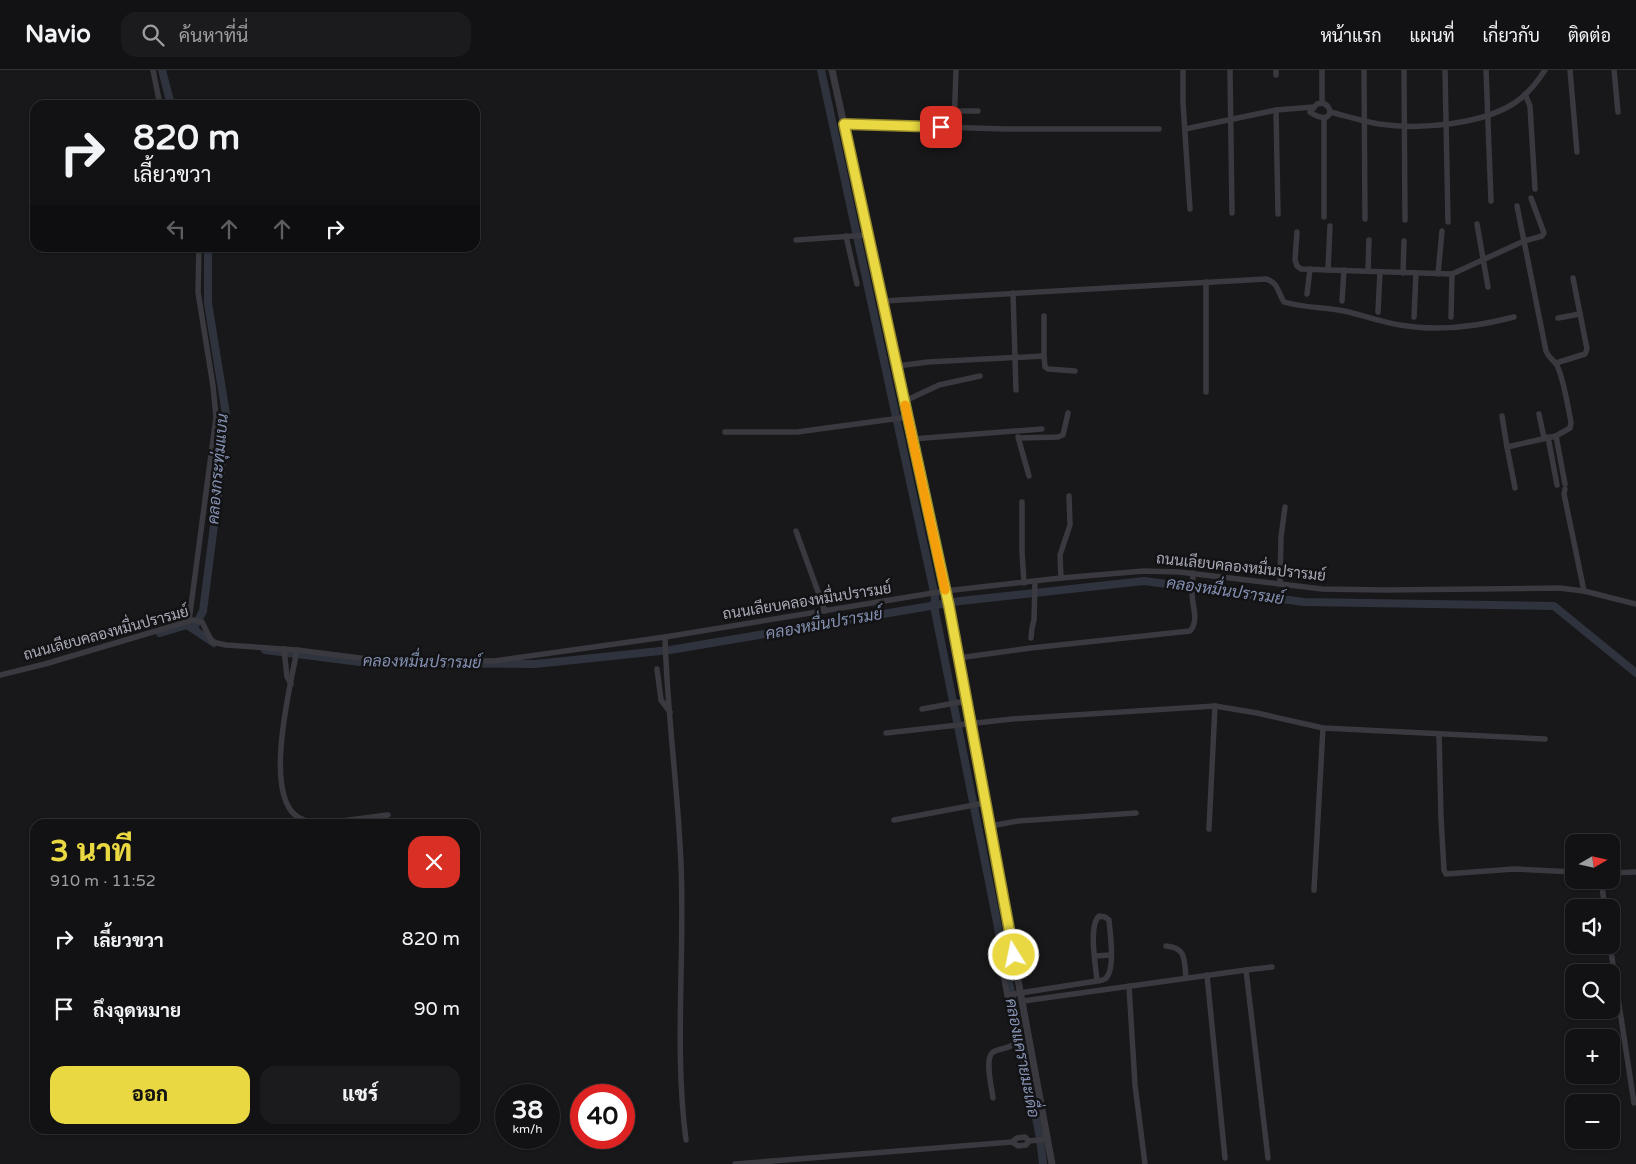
<!DOCTYPE html>
<html lang="th">
<head>
<meta charset="utf-8">
<style>
	:root { --surface:#121214; --page:#1b1b1d; --text:#f1f3f6; --muted:#9c9ea0; --line:#313234; --accent:#e9d841 }
	body { margin:0; font-family:"Varela Round",Sarabun,sans-serif; background:var(--page); color:var(--text); height:100vh; display:flex; flex-direction:column; font-size:19px; white-space:nowrap }
	* { box-sizing:border-box; margin:0 }
	p { font-size:16px; color:var(--muted) }
	.icon { flex:none; width:28px; height:28px; fill:none; stroke:currentColor; stroke-width:2; stroke-linecap:round; stroke-linejoin:round }
	.map { position:relative; flex:1; overflow:hidden }
	.details { position:absolute; left:30px; top:749px; width:450px; height:315px; display:flex; flex-direction:column; background:var(--surface); border-radius:15px; box-shadow:0 1px 4px #0004,0 0 0 1px var(--line) }
	.details>* { flex:none }
	.banner { position:absolute; left:30px; top:30px; width:450px; height:152px; border-radius:15px; box-shadow:0 1px 4px #0004,0 0 0 1px var(--line); background:#121214; color:var(--text); overflow:hidden }
	.needle { width:32px; rotate:81deg }
	.tools { position:absolute; left:1565px; top:764px; display:grid; gap:10px }
	.tools a { display:grid; place-items:center; width:55px; height:55px; border-radius:10px; background:var(--surface); box-shadow:0 1px 4px #0004,0 0 0 1px var(--line); font-size:25px }
	.speed { position:absolute; left:495px; top:1014px; display:flex; gap:10px; font-size:25px; font-weight:700; text-align:center }
	.speed>* { display:grid; place-content:center; width:65px; height:65px; border-radius:50%; background:var(--surface); box-shadow:0 1px 4px #0004,0 0 0 1px var(--line); line-height:1 }
	.speed small { font-size:12px; font-weight:400 }
	.speed .limit { border:8px solid #d22; background:#fff; color:#111 }
	.pin { position:absolute; display:grid; place-items:center; width:42px; height:42px; color:#fff; margin:-21px; border-radius:10px; box-shadow:0 2px 8px #0006 }
	.me { position:absolute; width:55px; margin:-28px; rotate:350deg; stroke-linejoin:round; filter:drop-shadow(0 0 4px #0008) }
	.turn { display:flex; align-items:center; gap:18px; height:105px; padding:0 20px; font-size:22px }
	.turn .icon { width:65px; height:65px; stroke-width:2.5 }
	.turn b { display:block; font-size:35px; line-height:42px }
	.lanes { display:flex; align-items:center; height:48px; padding:0 20px; background:#0003; justify-content:center; gap:25px; direction:ltr }
	.lanes .off { opacity:.35 }
	.round { display:grid; place-items:center; flex:none; width:52px; height:52px; border-radius:15px; background:var(--page) }
	.overview { display:flex; align-items:center; justify-content:space-between; height:85px; padding:0 20px }
	h1 { font-size:30px; font-weight:800; line-height:38px; color:var(--accent) }
	.cta { display:flex; gap:10px; margin-top:auto; padding:10px 20px }
	.cta a { flex:1; height:58px; border-radius:15px; background:var(--accent); color:#111; font-size:20px; font-weight:800; line-height:58px; text-align:center }
	.cta a+a { background:var(--page); color:var(--text) }
	ul { padding:0; list-style:none }
	li { display:flex; align-items:center; gap:15px; height:70px; padding:0 20px }
	li div { flex:1 }
	li b { display:block; font-size:19px }
	li em { font-style:normal }
	header { display:flex; align-items:center; gap:30px; box-sizing:border-box; height:70px; padding:0 25px; background:var(--surface); border-bottom:1px solid var(--line) }
	header strong { font-size:24px }
	nav { display:flex; gap:28px; margin-inline-start:auto; font-size:18px }
	.search { width:350px; height:45px; background:var(--page); display:flex; align-items:center; gap:12px; box-sizing:border-box; padding:0 18px; border-radius:15px; color:var(--muted); font-size:19px }
	.map>svg:first-child { display:block }
</style>
</head>
<body>
<header>
<strong>Navio</strong>
<div class="search"><svg class="icon" aria-label="search" viewBox="0 0 24 24"><circle cx="10" cy="10" r="6"/><path d="M15 15l6 6"/></svg>ค้นหาที่นี่</div>
<nav><a>หน้าแรก</a><a>แผนที่</a><a>เกี่ยวกับ</a><a>ติดต่อ</a></nav>
</header>
<div class="map">
<svg width="1636" height="1094" viewBox="0 0 1636 1094">
	<rect width="100%" height="100%" fill="#18181a"/>
	<g fill="none" stroke-linecap="round" stroke-linejoin="round">
		<g stroke="#2e333d" stroke-width="8">
			<polyline points="162,0 171,35"/>
			<polyline points="821,0 935,527 934,536 1040,1068 1043,1094"/>
			<polyline points="195,556 203,541 221,401 226,344 208,233 208,178"/>
			<polyline points="160,563 187,555 214,573"/>
			<polyline points="265,580 368,593 535,594 670,580 960,531 1144,511 1304,532 1554,536 1636,603"/>
		</g>
		<g stroke="#39393f" stroke-width="5.5">
			<polyline points="153,0 160,35"/>
			<polyline points="1183,0 1183,33 1190,139"/>
			<polyline points="1230,0 1232,143"/>
			<polyline points="1276,0 1276,5"/>
			<polyline points="1322,0 1322,33"/>
			<polyline points="1364,0 1365,149"/>
			<polyline points="1404,0 1405,150"/>
			<polyline points="1445,0 1448,152"/>
			<polyline points="1486,0 1491,131"/>
			<polyline points="1570,0 1577,82"/>
			<polyline points="1614,0 1618,42"/>
			<polyline points="1525,24 1530,36 1535,119"/>
			<path d="M1322,33C1336,37 1331,57 1310,42L1317,34Z"/>
			<polyline points="1276,40 1278,144"/>
			<polyline points="955,41 978,41"/>
			<path d="M1330,42C1346,46 1362,51 1379,54C1419,60 1487,55 1520,29C1530,21 1538,11 1545,0"/>
			<polyline points="844,54 1005,59 1159,59"/>
			<polyline points="954,58 956,0"/>
			<polyline points="1185,59 1276,40 1314,37"/>
			<polyline points="1517,136 1524,171 1542,166 1544,163 1531,128"/>
			<polyline points="1324,147 1324,49"/>
			<polyline points="1477,154 1488,217"/>
			<path d="M1297,162L1295,190L1297,196L1301,199L1328,200L1452,204L1524,171L1546,281C1550,290 1552,288 1556,294C1563,304 1568,338 1571,352L1570,358L1556,366L1507,377L1515,418"/>
			<polyline points="846,166 857,214"/>
			<polyline points="796,170 868,165"/>
			<polyline points="1328,200 1330,156"/>
			<polyline points="1368,201 1369,170"/>
			<polyline points="1403,203 1404,171"/>
			<polyline points="1438,204 1442,161"/>
			<polyline points="1013,223 1016,320"/>
			<polyline points="1307,224 1310,199"/>
			<path d="M883,231L1266,209C1278,212 1278,223 1284,232C1303,238 1325,237 1344,241C1363,245 1381,252 1400,255C1439,262 1476,257 1514,247"/>
			<polyline points="1342,231 1344,200"/>
			<polyline points="1378,242 1380,202"/>
			<polyline points="1044,246 1044,286"/>
			<polyline points="1414,247 1416,203"/>
			<polyline points="1451,247 1452,204"/>
			<polyline points="1558,248 1580,244"/>
			<polyline points="1556,293 1585,284 1587,279 1573,208"/>
			<polyline points="897,296 928,292 1044,286 1045,297 1048,299 1075,301"/>
			<polyline points="1206,322 1206,212"/>
			<polyline points="905,331 939,315 980,306"/>
			<polyline points="1539,344 1544,368"/>
			<polyline points="1502,346 1507,377"/>
			<polyline points="725,362 797,362 908,347"/>
			<polyline points="1556,366 1565,414"/>
			<polyline points="1018,367 1029,406"/>
			<polyline points="1548,367 1557,415"/>
			<polyline points="1019,368 1058,367 1063,365 1068,343"/>
			<polyline points="912,369 1042,359"/>
			<polyline points="1565,419 1564,424 1584,521"/>
			<polyline points="1022,432 1022,482 1024,513"/>
			<polyline points="796,461 825,541"/>
			<polyline points="1061,508 1060,485 1070,455 1069,426"/>
			<polyline points="1280,514 1281,467 1285,437"/>
			<polyline points="189,551 216,347 213,316 198,222 199,178"/>
			<path d="M665,567C667,643 678,718 681,794C685,886 674,979 686,1070"/>
			<polyline points="1031,568 1032,558 1034,550 1035,511"/>
			<polyline points="284,579 287,607 291,614"/>
			<path d="M297,580C291,614 259,736 304,750C321,756 368,747 388,745"/>
			<path d="M958,588L1031,578L1190,561C1200,550 1191,534 1192,520C1192,515 1193,509 1193,503"/>
			<polyline points="657,599 661,630 670,642"/>
			<polyline points="0,605 45,594 193,550 202,552 212,572 226,575 297,580 368,589 494,591 665,567 945,521 1061,508 1144,501 1179,502 1322,519 1385,520 1559,518 1584,521 1636,534"/>
			<polyline points="922,639 966,631"/>
			<polyline points="886,663 1012,649 1215,636 1257,643 1323,658 1545,669"/>
			<polyline points="1439,664 1441,747 1444,800 1446,804 1514,799 1574,802"/>
			<polyline points="894,750 985,733"/>
			<polyline points="990,756 1018,751 1136,743"/>
			<polyline points="1209,759 1215,636"/>
			<polyline points="1611,803 1636,802"/>
			<polyline points="1601,810 1605,838"/>
			<polyline points="1314,820 1323,658"/>
			<polyline points="1610,875 1634,1033"/>
			<path d="M1166,876C1187,878 1184,890 1186,908"/>
			<polyline points="1095,886 1111,885"/>
			<polyline points="1246,900 1272,897"/>
			<polyline points="1207,905 1225,1088"/>
			<polyline points="1129,916 1135,1015 1145,1094"/>
			<path d="M1007,925L1097,911C1100,911 1102,910 1105,909C1116,901 1110,863 1109,850L1105,847L1099,846C1088,856 1096,897 1097,911"/>
			<polyline points="1023,931 1246,900 1268,1088"/>
			<path d="M993,1028C992,1019 984,988 993,982C1000,978 1009,979 1015,973L1016,969L999,885"/>
			<polyline points="1012,1072 1018,1076 1026,1075 1029,1071 1048,1069"/>
			<polyline points="735,1094 1012,1072 1017,1068 1025,1067 1029,1071"/>
		</g>
		<polyline stroke="#39393f" stroke-width="7" points="832,0 949,536 1052,1094"/>
	</g>
	<g fill="none" stroke-linecap="round" stroke-linejoin="round">
		<g stroke="#978c2a" stroke-width="12">
			<polyline id="route" points="941,57 844,54 949,536 1014,885"/>
		</g>
		<use href="#route" stroke="#e9d841" stroke-width="9"/>
		<polyline stroke="#f59e0b" stroke-width="9" points="905,335 945,520"/>
	</g>
	<g text-anchor="middle" dominant-baseline="central" stroke-width="5" stroke-linejoin="round" paint-order="stroke">
		<g font-size="15" fill="#abacb9" stroke="#131315">
			<text transform="translate(1241 497) rotate(6)">ถนนเลียบคลองหมื่นปรารมย์</text>
			<text transform="translate(807 531) rotate(-9)">ถนนเลียบคลองหมื่นปรารมย์</text>
			<text transform="translate(106 563) rotate(-15)">ถนนเลียบคลองหมื่นปรารมย์</text>
		</g>
		<g font-size="16" font-style="italic" fill="#8491b2" stroke="#131315">
			<text transform="translate(218 399) rotate(-85)">คลองกระทุ่มแบน</text>
			<text transform="translate(1225 521) rotate(8)">คลองหมื่นปรารมย์</text>
			<text transform="translate(824 554) rotate(-10)">คลองหมื่นปรารมย์</text>
			<text transform="translate(422 592) rotate(1)">คลองหมื่นปรารมย์</text>
			<text transform="translate(1022 988) rotate(79)">คลองแครายมะเดื่อ</text>
		</g>
	</g>
</svg>
<div class="tools">
<a><svg class="needle" viewBox="-14 -14 28 28"><path d="M0-13l5 13h-10z" fill="#e53935"/><path d="M0 13l5-13h-10z" fill="#9c9ea0"/></svg></a>
<a><svg class="icon" aria-label="sound" viewBox="0 0 24 24"><path d="M4 9h4l5-4v14l-5-4H4zM17 9q2 3 0 6"/></svg></a>
<a><svg class="icon" aria-label="search" viewBox="0 0 24 24"><circle cx="10" cy="10" r="6"/><path d="M15 15l6 6"/></svg></a>
<a>+</a>
<a>−</a>
</div>
<div class="speed"><div>38<small>km/h</small></div><div class="limit">40</div></div>
<div class="pin" style="left:941px;top:57px;background:#d93025"><svg class="icon" aria-label="arrive" viewBox="0 0 24 24"><path d="M6 21V4h12l-3 4 3 4H6"/></svg></div>
<svg class="me" style="left:1014px;top:885px" viewBox="-20 -20 40 40"><circle r="17" fill="#e9d841" stroke="#fff" stroke-width="3"/><path d="M0-11L8 9 0 5-8 9z" fill="#fff"/></svg>
<div class="banner">
<div class="turn"><svg class="icon" aria-label="right" viewBox="0 0 24 24"><path d="M7 20v-9h11M14 6l5 5-5 5"/></svg><div><b>820 m</b>เลี้ยวขวา</div></div>
<div class="lanes"><svg class="icon off" aria-label="left" viewBox="0 0 24 24"><path d="M17 20v-9H6M10 6l-5 5 5 5"/></svg><svg class="icon off" aria-label="ahead" viewBox="0 0 24 24"><path d="M12 20V5M6 11l6-6 6 6"/></svg><svg class="icon off" aria-label="ahead" viewBox="0 0 24 24"><path d="M12 20V5M6 11l6-6 6 6"/></svg><svg class="icon" aria-label="right" viewBox="0 0 24 24"><path d="M7 20v-9h11M14 6l5 5-5 5"/></svg></div>
</div>
<section class="details">
<div class="overview"><div><h1>3 นาที</h1><p>910 m · 11:52</p></div><a class="round" style="background:#d93025;color:#fff"><svg class="icon" aria-label="close" viewBox="0 0 24 24"><path d="M6 6l12 12M18 6L6 18"/></svg></a></div>
<ul>
<li><svg class="icon" aria-label="right" viewBox="0 0 24 24"><path d="M7 20v-9h11M14 6l5 5-5 5"/></svg><div><b>เลี้ยวขวา</b></div><em>820 m</em></li>
<li><svg class="icon" aria-label="arrive" viewBox="0 0 24 24"><path d="M6 21V4h12l-3 4 3 4H6"/></svg><div><b>ถึงจุดหมาย</b></div><em>90 m</em></li>
</ul>
<div class="cta"><a>ออก</a><a>แชร์</a></div>
</section>
</div>
</body>
</html>
